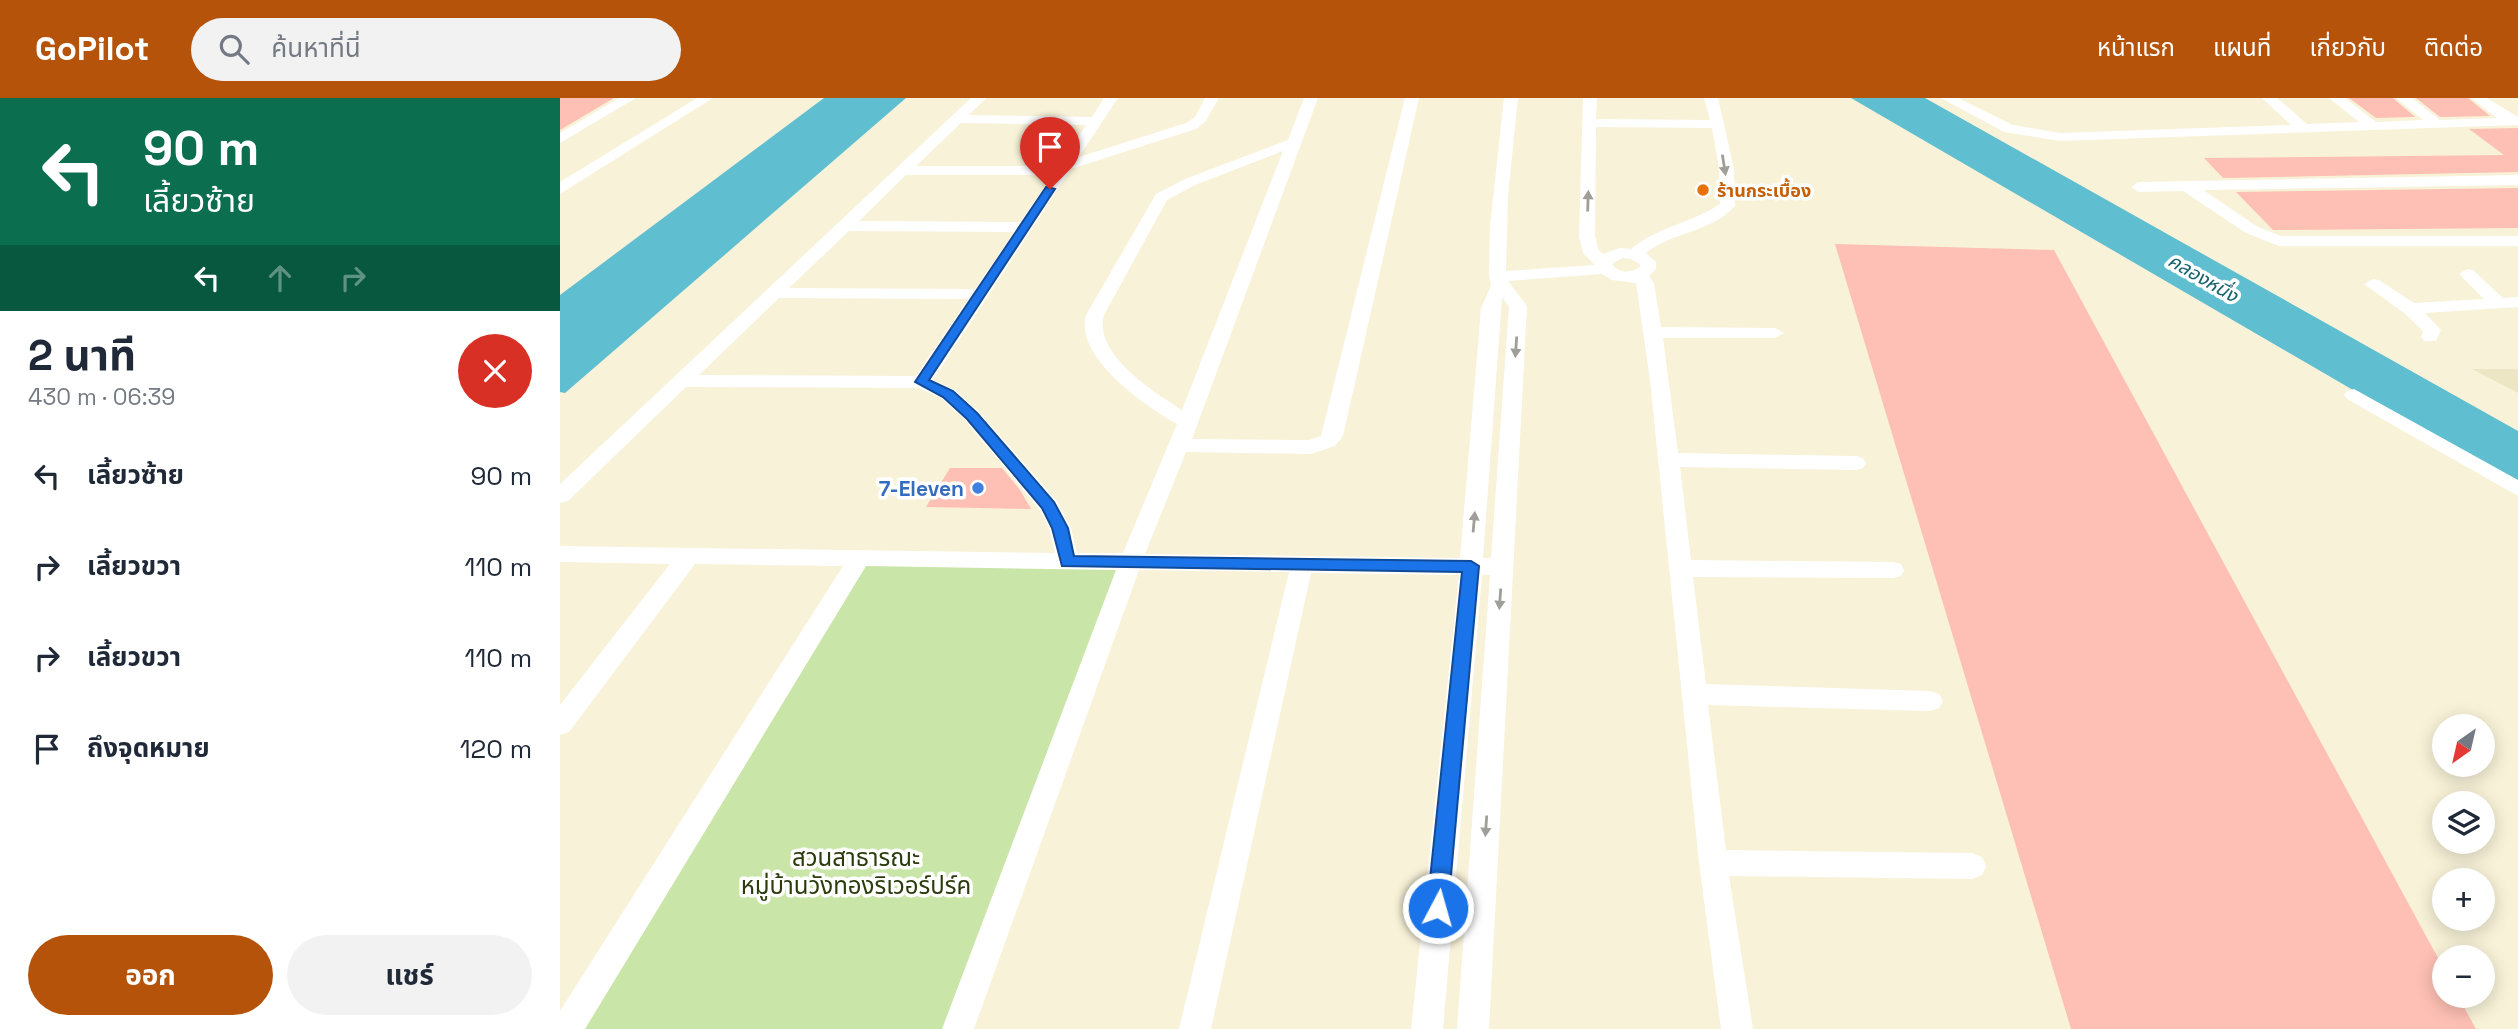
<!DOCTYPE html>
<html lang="th">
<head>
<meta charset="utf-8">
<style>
	:root { --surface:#fff; --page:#f2f2f3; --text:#1f2937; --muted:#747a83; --accent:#b45309 }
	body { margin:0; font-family:"Space Grotesk","Noto Sans Thai",sans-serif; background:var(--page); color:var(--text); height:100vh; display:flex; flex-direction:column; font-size:26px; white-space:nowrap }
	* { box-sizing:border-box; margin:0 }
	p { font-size:23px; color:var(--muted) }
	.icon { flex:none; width:38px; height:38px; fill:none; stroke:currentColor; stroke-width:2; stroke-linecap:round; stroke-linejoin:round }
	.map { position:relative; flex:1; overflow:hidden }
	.side { display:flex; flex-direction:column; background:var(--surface); width:560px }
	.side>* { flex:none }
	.top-card { background:#0b6e4f; color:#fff; overflow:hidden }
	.needle { width:46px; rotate:214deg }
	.fabs { position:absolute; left:1872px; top:616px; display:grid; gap:14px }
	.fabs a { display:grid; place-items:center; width:63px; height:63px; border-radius:50%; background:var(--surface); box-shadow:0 4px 18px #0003; font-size:35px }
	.pin { position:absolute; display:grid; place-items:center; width:60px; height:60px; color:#fff; margin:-72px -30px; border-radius:50% 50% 50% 0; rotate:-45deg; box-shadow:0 0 7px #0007 }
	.pin .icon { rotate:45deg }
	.me { position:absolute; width:77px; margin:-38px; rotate:6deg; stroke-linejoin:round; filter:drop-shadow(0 0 5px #0008) }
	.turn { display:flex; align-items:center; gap:24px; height:147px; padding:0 28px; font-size:32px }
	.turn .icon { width:91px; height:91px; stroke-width:2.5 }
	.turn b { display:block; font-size:49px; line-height:60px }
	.lanes { display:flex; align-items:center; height:66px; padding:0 28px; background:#0003; justify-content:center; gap:35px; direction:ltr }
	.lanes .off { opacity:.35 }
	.round { display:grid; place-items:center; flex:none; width:74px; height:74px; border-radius:37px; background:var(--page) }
	.head { display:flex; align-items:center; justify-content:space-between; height:119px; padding:0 28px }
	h1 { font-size:42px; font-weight:700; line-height:52px }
	.button { display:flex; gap:14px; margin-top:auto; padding:14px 28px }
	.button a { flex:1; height:80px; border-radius:42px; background:var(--accent); color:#fff; font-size:28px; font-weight:700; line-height:80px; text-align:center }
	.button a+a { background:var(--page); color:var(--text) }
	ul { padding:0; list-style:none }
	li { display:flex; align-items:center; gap:21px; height:91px; padding:0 28px }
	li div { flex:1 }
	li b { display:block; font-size:26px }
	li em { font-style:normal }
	header { display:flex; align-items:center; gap:42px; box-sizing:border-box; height:98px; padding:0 35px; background:var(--accent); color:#fff }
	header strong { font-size:33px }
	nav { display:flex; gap:38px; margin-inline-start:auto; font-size:24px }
	.search { width:490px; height:63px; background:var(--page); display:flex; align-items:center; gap:18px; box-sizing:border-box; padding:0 24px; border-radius:38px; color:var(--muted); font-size:26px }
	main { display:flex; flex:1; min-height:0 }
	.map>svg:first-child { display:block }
</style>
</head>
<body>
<header>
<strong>GoPilot</strong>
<div class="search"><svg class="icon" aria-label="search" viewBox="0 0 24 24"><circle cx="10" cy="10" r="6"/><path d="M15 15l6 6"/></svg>ค้นหาที่นี่</div>
<nav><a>หน้าแรก</a><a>แผนที่</a><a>เกี่ยวกับ</a><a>ติดต่อ</a></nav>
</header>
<main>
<section class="side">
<div class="top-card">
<div class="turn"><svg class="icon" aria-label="left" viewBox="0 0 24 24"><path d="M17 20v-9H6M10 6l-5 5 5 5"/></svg><div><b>90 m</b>เลี้ยวซ้าย</div></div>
<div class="lanes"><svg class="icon" aria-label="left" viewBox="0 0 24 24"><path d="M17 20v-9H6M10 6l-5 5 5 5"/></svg><svg class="icon off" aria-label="ahead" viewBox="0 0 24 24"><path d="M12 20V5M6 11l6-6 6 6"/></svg><svg class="icon off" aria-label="right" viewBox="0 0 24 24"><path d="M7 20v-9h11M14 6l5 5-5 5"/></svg></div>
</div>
<div class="head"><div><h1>2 นาที</h1><p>430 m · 06:39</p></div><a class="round" style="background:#d93025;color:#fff"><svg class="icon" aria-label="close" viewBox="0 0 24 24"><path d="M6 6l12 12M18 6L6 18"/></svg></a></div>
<ul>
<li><svg class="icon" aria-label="left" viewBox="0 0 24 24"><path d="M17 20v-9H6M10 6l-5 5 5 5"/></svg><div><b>เลี้ยวซ้าย</b></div><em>90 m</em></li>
<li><svg class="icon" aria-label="right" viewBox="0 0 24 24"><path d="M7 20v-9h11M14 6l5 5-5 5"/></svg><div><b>เลี้ยวขวา</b></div><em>110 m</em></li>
<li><svg class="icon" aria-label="right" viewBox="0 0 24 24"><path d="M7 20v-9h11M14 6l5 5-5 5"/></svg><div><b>เลี้ยวขวา</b></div><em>110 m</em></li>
<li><svg class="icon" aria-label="arrive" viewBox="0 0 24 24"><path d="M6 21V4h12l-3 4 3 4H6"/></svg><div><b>ถึงจุดหมาย</b></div><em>120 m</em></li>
</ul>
<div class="button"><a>ออก</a><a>แชร์</a></div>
</section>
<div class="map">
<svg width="1958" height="931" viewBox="0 0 1958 931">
	<rect width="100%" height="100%" fill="#f8f2d8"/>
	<polygon fill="#ede6c5" points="1912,271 1958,271 1958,295"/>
	<polygon fill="#cae5a8" points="301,467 572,468 409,931 12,931"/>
	<g fill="#5fbed0">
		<polygon points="264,0 346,0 5,295 0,294 0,197"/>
		<polygon points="1291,0 1365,0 1958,333 1958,388"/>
	</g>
	<g fill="#fec0b4">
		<polygon points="0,0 54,0 0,32"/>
		<polygon points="1789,0 1833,0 1855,19 1816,20"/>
		<polygon points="1856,0 1908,0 1930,18 1880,19"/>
		<polygon points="1958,30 1958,74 1663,80 1644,60 1944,57 1909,31"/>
		<polygon points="1958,90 1958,130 1713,132 1676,94"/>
		<polygon points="1275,146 1494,152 1885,873 1885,898 1898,898 1916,931 1511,931"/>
		<polygon points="390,370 442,370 460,392 471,411 366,409"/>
	</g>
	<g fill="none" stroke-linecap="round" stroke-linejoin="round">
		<g fill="#fff" fill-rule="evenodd">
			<polygon points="59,0 76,0 0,45 0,35"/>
			<polygon points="137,0 153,0 0,96 0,84"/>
			<path d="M411,0H426L409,17L532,19L544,0H558L519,59L626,25L635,19L645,0H659L645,24L636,31L511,71L373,282L395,292L419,314L496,402L511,430L517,455H563L617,326C585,308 514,259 526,217L596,96L625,81L728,42L744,0H758L632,341L749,342L761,338L845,0H859L783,338L775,348L751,356L626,354L585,456L900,460L921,210L931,188L929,176L930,128L944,0H958L948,98L946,173L1035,167L1023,155L1019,138L1023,0H1037L1036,21L1150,22L1144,0H1158L1174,71L1175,108C1152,134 1112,134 1086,155L1096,164V171L1089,178L1094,185L1101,229L1215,230L1224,235L1215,240H1103L1118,355L1296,358L1303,360L1306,365L1303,370L1296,372L1120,369L1131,462L1333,464L1341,466L1344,472L1341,478L1333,480L1133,479L1146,586L1370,593L1379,596L1383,603L1379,610L1370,613L1148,607L1166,752L1412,755L1422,759L1426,768L1422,777L1412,781L1169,778L1193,931H1161L1139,765L1090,282L1076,185L1052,182L1042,176L948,183L967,208L929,931H897L930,477H922L883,931H851L899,477L751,475L651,931H619L729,474L579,472L414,931H382L556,472L306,468L25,931H0V913L283,468L135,466L9,634L0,637V607L110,466L0,464V448L495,455L489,430L479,411L405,322L381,300L359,290L126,289L8,403L0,405V386ZM401,25L526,27L499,68H356ZM1036,29L1152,30L1159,71L1160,106C1132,125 1097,129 1071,151L1059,150L1044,156L1039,153L1035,138ZM723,53L622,312C594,294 533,256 544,217L607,102L635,87ZM346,77H493L460,124L299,123ZM289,133L454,134L415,191L229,190ZM1062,160L1071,161L1080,166V169C1070,176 1059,175 1052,166ZM219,200L408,201L356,278L139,277ZM942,200L949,208L931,460H923Z"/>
			<polygon points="1381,0 1398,0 1453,27 1500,35 1731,27 1702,0 1717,0 1747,26 1799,24 1769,0 1785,0 1816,24 1863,22 1836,0 1852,0 1880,22 1937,20 1911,0 1927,0 1958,19 1958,27 1500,43 1444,34"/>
			<polygon points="1958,77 1958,87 1643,92 1698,129 1721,138 1958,138 1958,148 1719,148 1686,135 1623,93 1579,94 1571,89 1579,84"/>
			<polygon points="1907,171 1913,172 1943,200 1958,199 1958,209 1865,215 1881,232 1876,243 1864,243 1861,239 1863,233 1844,215 1804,186 1813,181 1819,182 1854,205 1924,201 1899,176"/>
			<polygon points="1794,291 1958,382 1958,398 1787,301 1784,297 1787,293"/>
		</g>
	</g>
	<defs><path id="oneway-solid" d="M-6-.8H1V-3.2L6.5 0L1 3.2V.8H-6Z" transform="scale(1.75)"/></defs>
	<g fill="#9f9e99">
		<use href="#oneway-solid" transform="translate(1164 67) rotate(81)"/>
		<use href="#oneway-solid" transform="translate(1028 103) rotate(-88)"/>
		<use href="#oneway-solid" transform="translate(956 249) rotate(94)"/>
		<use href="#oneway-solid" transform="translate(914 424) rotate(-85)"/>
		<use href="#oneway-solid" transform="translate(940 501) rotate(94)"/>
		<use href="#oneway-solid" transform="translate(926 728) rotate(94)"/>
	</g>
	<polygon fill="#1a73e8" stroke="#114b97" stroke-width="2" points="486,89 495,91 369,282 393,293 417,315 494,404 508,430 514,458 911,463 919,468 888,810 885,817 878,820 870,817 867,810 902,474 502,468 492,430 482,410 407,321 383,299 355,284"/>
	<circle fill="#e8710a" stroke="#fff" stroke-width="2.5" cx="1143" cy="92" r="7"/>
	<circle fill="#3f7fe0" stroke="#fff" stroke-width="2.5" cx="418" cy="390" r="7"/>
	<g text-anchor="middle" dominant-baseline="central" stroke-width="7" stroke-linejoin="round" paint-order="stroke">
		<g font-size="18" font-weight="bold" fill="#c56008" stroke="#fff" text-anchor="start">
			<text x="1157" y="92">ร้านกระเบื้อง</text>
		</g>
		<g font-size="19" font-style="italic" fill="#14626f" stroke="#fff">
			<text transform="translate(1643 180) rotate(30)">คลองหนึ่ง</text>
		</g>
		<g font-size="21" font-weight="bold" fill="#366cbe" stroke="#fff" text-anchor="end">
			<text x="404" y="390">7-Eleven</text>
		</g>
		<g font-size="24" fill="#2b3c0c" stroke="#fff">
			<text x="296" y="759">สวนสาธารณะ<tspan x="296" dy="28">หมู่บ้านวังทองริเวอร์ปร์ค</tspan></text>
		</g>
	</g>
</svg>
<div class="fabs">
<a><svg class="needle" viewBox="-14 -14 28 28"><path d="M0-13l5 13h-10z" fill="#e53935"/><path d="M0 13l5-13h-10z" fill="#747a83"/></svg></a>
<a><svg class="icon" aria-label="layers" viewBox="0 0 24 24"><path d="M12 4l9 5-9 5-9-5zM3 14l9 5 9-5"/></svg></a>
<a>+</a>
<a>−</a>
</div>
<div class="pin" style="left:490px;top:91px;background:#d93025"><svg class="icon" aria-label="arrive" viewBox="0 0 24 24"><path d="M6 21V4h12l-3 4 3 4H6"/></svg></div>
<svg class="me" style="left:878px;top:810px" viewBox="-20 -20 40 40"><circle r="17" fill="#1a73e8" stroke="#fff" stroke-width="3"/><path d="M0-11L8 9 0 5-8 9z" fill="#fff"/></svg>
</div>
</main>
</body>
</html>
